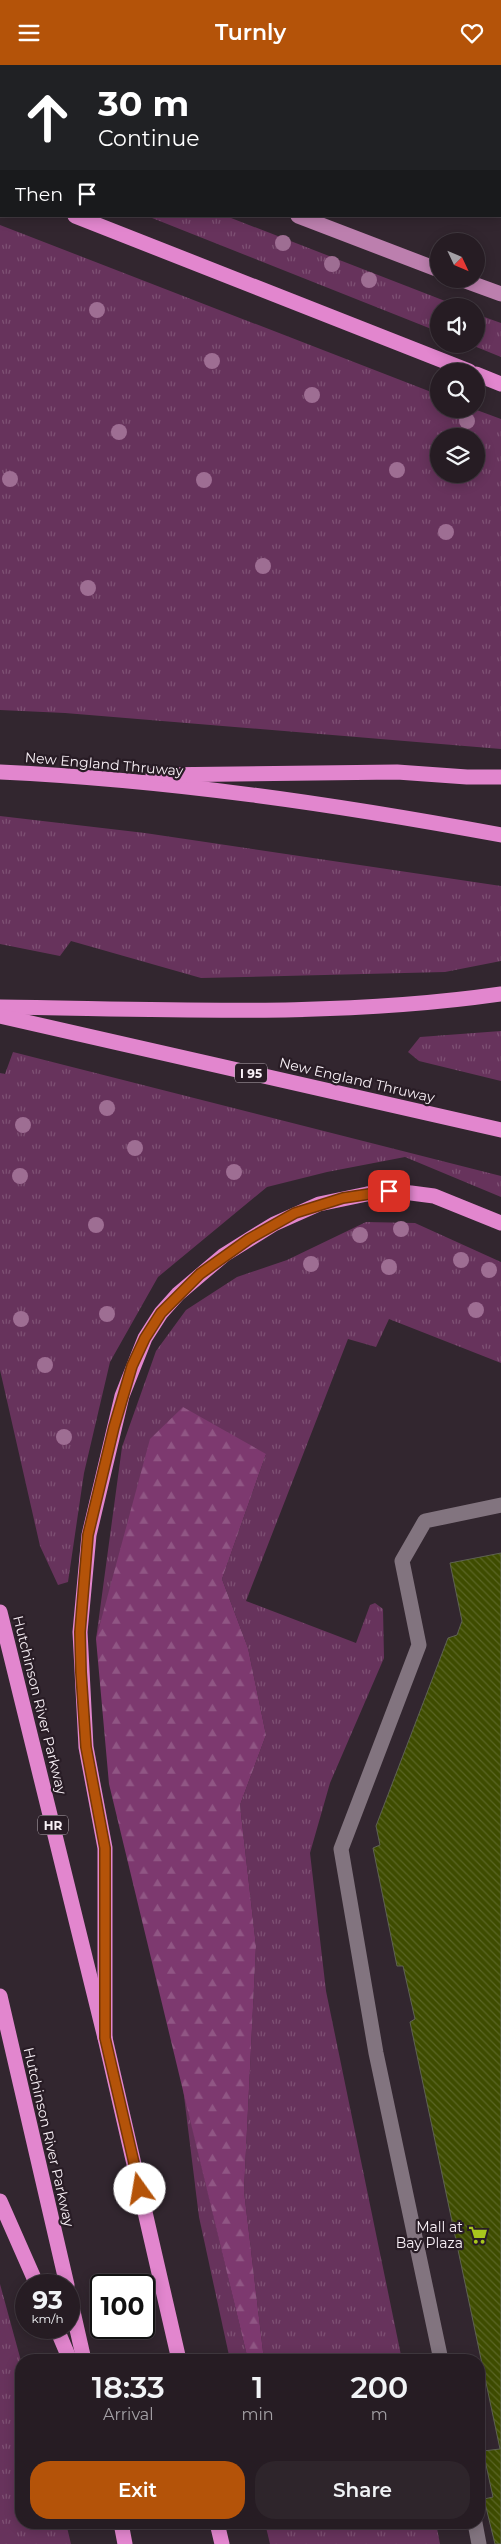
<!DOCTYPE html>
<html lang="en">
<head>
<meta charset="utf-8">
<style>
	:root { --surface:#261c23; --page:#2e252b; --text:#f1f3f6; --muted:#a4a1a6; --line:#423a41; --accent:#b45309 }
	body { margin:0; font-family:Montserrat,sans-serif; background:var(--page); color:var(--text); height:100vh; display:flex; flex-direction:column; font-size:19px; white-space:nowrap }
	* { box-sizing:border-box; margin:0 }
	p { font-size:16px; color:var(--muted) }
	.icon { flex:none; width:28px; height:28px; fill:none; stroke:currentColor; stroke-width:2; stroke-linecap:round; stroke-linejoin:round }
	.map { position:relative; flex:1; overflow:hidden }
	.side { position:absolute; left:15px; top:2289px; width:470px; height:175px; display:flex; flex-direction:column; background:var(--surface); border-radius:20px; box-shadow:0 2px 12px #0003,0 0 0 1px var(--line) }
	.side>* { flex:none }
	.hud { position:absolute; left:0px; top:0px; width:501px; height:152px; box-shadow:0 2px 12px #0003,0 0 0 1px var(--line); background:#202124; color:#fff; overflow:hidden }
	.needle { width:32px; rotate:134deg }
	.tools { position:absolute; left:430px; top:168px; display:grid; gap:10px }
	.tools a { display:grid; place-items:center; width:55px; height:55px; border-radius:50%; background:var(--surface); box-shadow:0 2px 12px #0003,0 0 0 1px var(--line); font-size:25px }
	.speed { position:absolute; left:15px; top:2209px; display:flex; gap:10px; font-size:25px; font-weight:700; text-align:center }
	.speed>* { display:grid; place-content:center; width:65px; height:65px; border-radius:50%; background:var(--surface); box-shadow:0 2px 12px #0003,0 0 0 1px var(--line); line-height:1 }
	.speed small { font-size:12px; font-weight:400 }
	.speed .limit { border:2px solid #111; border-radius:8px; background:#fff; color:#111 }
	.pin { position:absolute; display:grid; place-items:center; width:42px; height:42px; color:#fff; margin:-21px; border-radius:10px; box-shadow:0 2px 8px #0006 }
	.me { position:absolute; width:55px; margin:-28px; rotate:347deg; stroke-linejoin:round; filter:drop-shadow(0 0 4px #0008) }
	.turn { display:flex; align-items:center; gap:18px; height:105px; padding:0 15px; font-size:22px }
	.turn .icon { width:65px; height:65px; stroke-width:2.5 }
	.turn b { display:block; font-size:35px; line-height:42px }
	.then { display:flex; align-items:center; height:48px; padding:0 15px; background:#0003; gap:10px; font-size:19px }
	.eta { display:flex; justify-content:space-evenly; align-items:center; height:85px; text-align:center }
	.eta b { font-size:30px; font-weight:600; line-height:35px }
	.cta { display:flex; gap:10px; margin-top:auto; padding:10px 15px }
	.cta a { flex:1; height:58px; border-radius:20px; background:var(--accent); color:#fff; font-size:20px; font-weight:600; line-height:58px; text-align:center }
	.cta a+a { background:var(--page); color:var(--text) }
	header { display:flex; justify-content:space-between; align-items:center; height:65px; padding:0 15px; background:var(--accent); color:#fff; font-size:22px; font-weight:600 }
	.map>svg:first-child { display:block }
</style>
</head>
<body>
<header><svg class="icon" aria-label="menu" viewBox="0 0 24 24"><path d="M4 6h16M4 12h16M4 18h16"/></svg>Turnly<svg class="icon" aria-label="heart" viewBox="0 0 24 24"><path d="M12 20l-8-8c-3-5 5-10 8-4 3-6 11-1 8 4z"/></svg></header>
<div class="map">
<svg width="501" height="2479" viewBox="0 0 501 2479">
	<defs>
		<pattern id="grass-tufts" width="24" height="20" patternUnits="userSpaceOnUse" patternTransform="scale(1.25)"><rect width="24" height="20" fill="#67335c"/><path d="M3 7l-1-3M5 7V3M7 7l1-3M15 17l-1-3M17 17v-4M19 17l1-3" fill="none" stroke="#7e5174"/></pattern>
		<pattern id="forest-firs" width="22" height="20" patternUnits="userSpaceOnUse" patternTransform="scale(1.25)"><rect width="22" height="20" fill="#7d396f"/><path d="M5 1l3.5 6h-7zM16 11l3.5 6h-7z" fill="#905684"/></pattern>
		<pattern id="building-back-hatch" width="6" height="6" patternUnits="userSpaceOnUse" patternTransform="scale(1.25)"><rect width="6" height="6" fill="#3e4c00"/><path d="M-1 5l2 2M0 0l6 6M5-1l2 2" fill="none" stroke="#5b6626"/></pattern>
	</defs>
	<rect width="100%" height="100%" fill="#32262f"/>
	<g fill="url(#grass-tufts)" fill-rule="evenodd">
		<polygon points="147,151 226,151 458,241 439,241 439,267"/>
		<path d="M0,160L439,330V344H474L501,354V684L65,648L0,645ZM439,371H476V409H439Z"/>
		<polygon points="476,249 501,258 501,292 469,279 476,279"/>
		<polygon points="0,751 145,768 501,821 501,896 445,907 201,913 71,876 60,891 0,879"/>
		<polygon points="501,966 501,1016 419,996 408,987 420,972"/>
		<polygon points="13,987 501,1111 501,1132 405,1092 327,1107 267,1122 158,1212 110,1297 84,1408 68,1517 58,1520 40,1481 0,1305 0,1008 5,1009"/>
		<polygon points="366,1157 415,1158 501,1197 501,1298 389,1254 376,1282 348,1274 246,1536 356,1578 370,1540 375,1538 383,1544 384,1593 330,1718 310,1788 326,1926 402,2295 264,2295 244,2126 256,1881 240,1740 266,1670 248,1583 222,1514 266,1389 96,1574 122,1382 156,1286 186,1245 237,1212 287,1195"/>
		<polygon points="183,2023 248,2295 230,2295 199,2152"/>
		<polygon points="0,2219 21,2296 21,2458 66,2458 71,2479 0,2479"/>
		<polygon points="265,2458 436,2458 440,2479 270,2479"/>
	</g>
	<polygon fill="url(#forest-firs)" points="183,1342 266,1389 222,1514 248,1583 266,1670 240,1740 256,1881 244,2126 264,2295 248,2295 109,1719 96,1574 150,1374"/>
	<g fill="url(#building-back-hatch)" stroke="#5e6253">
		<polygon points="173,0 224,0 172,1"/>
		<polygon points="251,0 486,0 485,1"/>
		<polygon points="501,1488 501,2479 495,2479 484,2434 493,2432 483,2386 500,2384 410,1957 415,1954 403,1901 397,1901 373,1783 380,1780 376,1761 448,1573 457,1570 462,1556 450,1498"/>
	</g>
	<g fill="none" stroke-linecap="round" stroke-linejoin="round">
		<g stroke="#82747f" stroke-width="15">
			<polyline points="441,2295 376,1988 341,1784 419,1580 402,1496 425,1456 501,1440"/>
			<polyline points="475,2458 479,2479"/>
		</g>
		<g stroke="#bc7fae" stroke-width="15">
			<polyline points="0,37 1,37"/>
			<polyline points="298,151 439,205"/>
			<polyline points="460,214 501,229"/>
		</g>
		<g stroke="#e286ce" stroke-width="15">
			<polyline points="0,125 1,126"/>
			<polyline points="75,151 469,306"/>
			<polyline points="476,309 501,319"/>
			<path d="M0,707C170,715 334,739 501,770"/>
			<polyline points="153,710 397,707 467,712 501,712"/>
			<path d="M0,942C167,944 335,953 501,929"/>
			<polyline points="0,951 501,1065"/>
			<polyline points="0,1547 105,1973 179,2295"/>
			<polyline points="0,1931 67,2220"/>
			<polyline points="105,1973 105,1783 86,1682 80,1567 89,1470 122,1331 145,1273 161,1248 178,1229 224,1190 274,1159 319,1139 367,1129 389,1126 411,1128 434,1131 501,1158"/>
			<polyline points="0,2136 37,2220"/>
			<polyline points="69,2229 84,2295"/>
			<polyline points="56,2262 70,2295"/>
			<polyline points="121,2458 125,2479"/>
			<polyline points="217,2458 222,2479"/>
		</g>
	</g>
	<g fill="#9e6e93">
		<circle cx="283" cy="178" r="8"/>
		<circle cx="332" cy="199" r="8"/>
		<circle cx="369" cy="215" r="8"/>
		<circle cx="97" cy="245" r="8"/>
		<circle cx="212" cy="296" r="8"/>
		<circle cx="312" cy="330" r="8"/>
		<circle cx="467" cy="356" r="8"/>
		<circle cx="119" cy="367" r="8"/>
		<circle cx="397" cy="405" r="8"/>
		<circle cx="10" cy="414" r="8"/>
		<circle cx="204" cy="415" r="8"/>
		<circle cx="446" cy="467" r="8"/>
		<circle cx="263" cy="501" r="8"/>
		<circle cx="88" cy="523" r="8"/>
		<circle cx="107" cy="1043" r="8"/>
		<circle cx="23" cy="1060" r="8"/>
		<circle cx="135" cy="1083" r="8"/>
		<circle cx="234" cy="1107" r="8"/>
		<circle cx="20" cy="1111" r="8"/>
		<circle cx="96" cy="1160" r="8"/>
		<circle cx="401" cy="1164" r="8"/>
		<circle cx="360" cy="1170" r="8"/>
		<circle cx="461" cy="1195" r="8"/>
		<circle cx="311" cy="1199" r="8"/>
		<circle cx="389" cy="1202" r="8"/>
		<circle cx="489" cy="1205" r="8"/>
		<circle cx="476" cy="1245" r="8"/>
		<circle cx="107" cy="1249" r="8"/>
		<circle cx="21" cy="1254" r="8"/>
		<circle cx="45" cy="1300" r="8"/>
		<circle cx="64" cy="1372" r="8"/>
	</g>
	<g fill="none" stroke-linecap="round" stroke-linejoin="round">
		<g stroke="#753606" stroke-width="12">
			<polyline id="route" points="140,2124 105,1973 105,1783 86,1682 81,1607 80,1567 88,1470 114,1362 132,1301 145,1273 161,1248 200,1209 249,1174 295,1148 343,1133 389,1126"/>
		</g>
		<use href="#route" stroke="#b45309" stroke-width="9"/>
	</g>
	<defs>
		<g id="supermarket-bare" transform="scale(1.5)"><path d="M-6-5.5h2.5l.6 2H6L4.5 2H-2.5L-4.4-4H-6ZM-1.5 3.2a1.3 1.3 0 1 0 .1 0ZM3 3.2a1.3 1.3 0 1 0 .1 0Z" fill="#a8c71d" stroke="#281c25" stroke-width="2.5" paint-order="stroke"/></g>
	</defs>
	<g fill-rule="evenodd">
		<use href="#supermarket-bare" x="478" y="2170"/>
	</g>
	<g text-anchor="middle" dominant-baseline="central" stroke-width="4.5" stroke-linejoin="round" paint-order="stroke">
		<g fill="#281c25" stroke="#bab1b8" stroke-width="1">
			<rect x="235" y="998.5" width="32" height="19" rx="4"/>
			<rect x="38" y="1750.5" width="30" height="19" rx="4"/>
		</g>
		<g font-size="12" font-weight="bold" fill="#f9f1f7">
			<text x="251" y="1008">I 95</text>
			<text x="53" y="1760">HR</text>
		</g>
		<g font-size="14" fill="#f9f1f7" stroke="#281c25">
			<text transform="translate(104 699) rotate(5)">New England Thruway</text>
			<text transform="translate(357 1015) rotate(13)">New England Thruway</text>
			<text transform="translate(40 1640) rotate(76)">Hutchinson River Parkway</text>
			<text transform="translate(49 2072) rotate(77)">Hutchinson River Parkway</text>
		</g>
		<g font-size="14" fill="#f9f1f7" stroke="#281c25" text-anchor="end">
			<text x="463" y="2162">Mall at<tspan x="463" dy="16">Bay Plaza</tspan></text>
		</g>
	</g>
</svg>
<div class="tools">
<a><svg class="needle" viewBox="-14 -14 28 28"><path d="M0-13l5 13h-10z" fill="#e53935"/><path d="M0 13l5-13h-10z" fill="#a4a1a6"/></svg></a>
<a><svg class="icon" aria-label="sound" viewBox="0 0 24 24"><path d="M4 9h4l5-4v14l-5-4H4zM17 9q2 3 0 6"/></svg></a>
<a><svg class="icon" aria-label="search" viewBox="0 0 24 24"><circle cx="10" cy="10" r="6"/><path d="M15 15l6 6"/></svg></a>
<a><svg class="icon" aria-label="layers" viewBox="0 0 24 24"><path d="M12 4l9 5-9 5-9-5zM3 14l9 5 9-5"/></svg></a>
</div>
<div class="speed"><div>93<small>km/h</small></div><div class="limit">100</div></div>
<div class="pin" style="left:389px;top:1126px;background:#d93025"><svg class="icon" aria-label="arrive" viewBox="0 0 24 24"><path d="M6 21V4h12l-3 4 3 4H6"/></svg></div>
<svg class="me" style="left:140px;top:2124px" viewBox="-20 -20 40 40"><circle r="19" fill="#fff"/><path d="M0-13L10 11 0 6-10 11z" fill="#b45309"/></svg>
<div class="hud">
<div class="turn"><svg class="icon" aria-label="ahead" viewBox="0 0 24 24"><path d="M12 20V5M6 11l6-6 6 6"/></svg><div><b>30 m</b>Continue</div></div>
<div class="then">Then<svg class="icon" aria-label="arrive" viewBox="0 0 24 24"><path d="M6 21V4h12l-3 4 3 4H6"/></svg></div>
</div>
<section class="side">
<div class="eta">
<div><b>18:33</b><p>Arrival</p></div>
<div><b>1</b><p>min</p></div>
<div><b>200</b><p>m</p></div>
</div>
<div class="cta"><a>Exit</a><a>Share</a></div>
</section>
</div>
</body>
</html>
